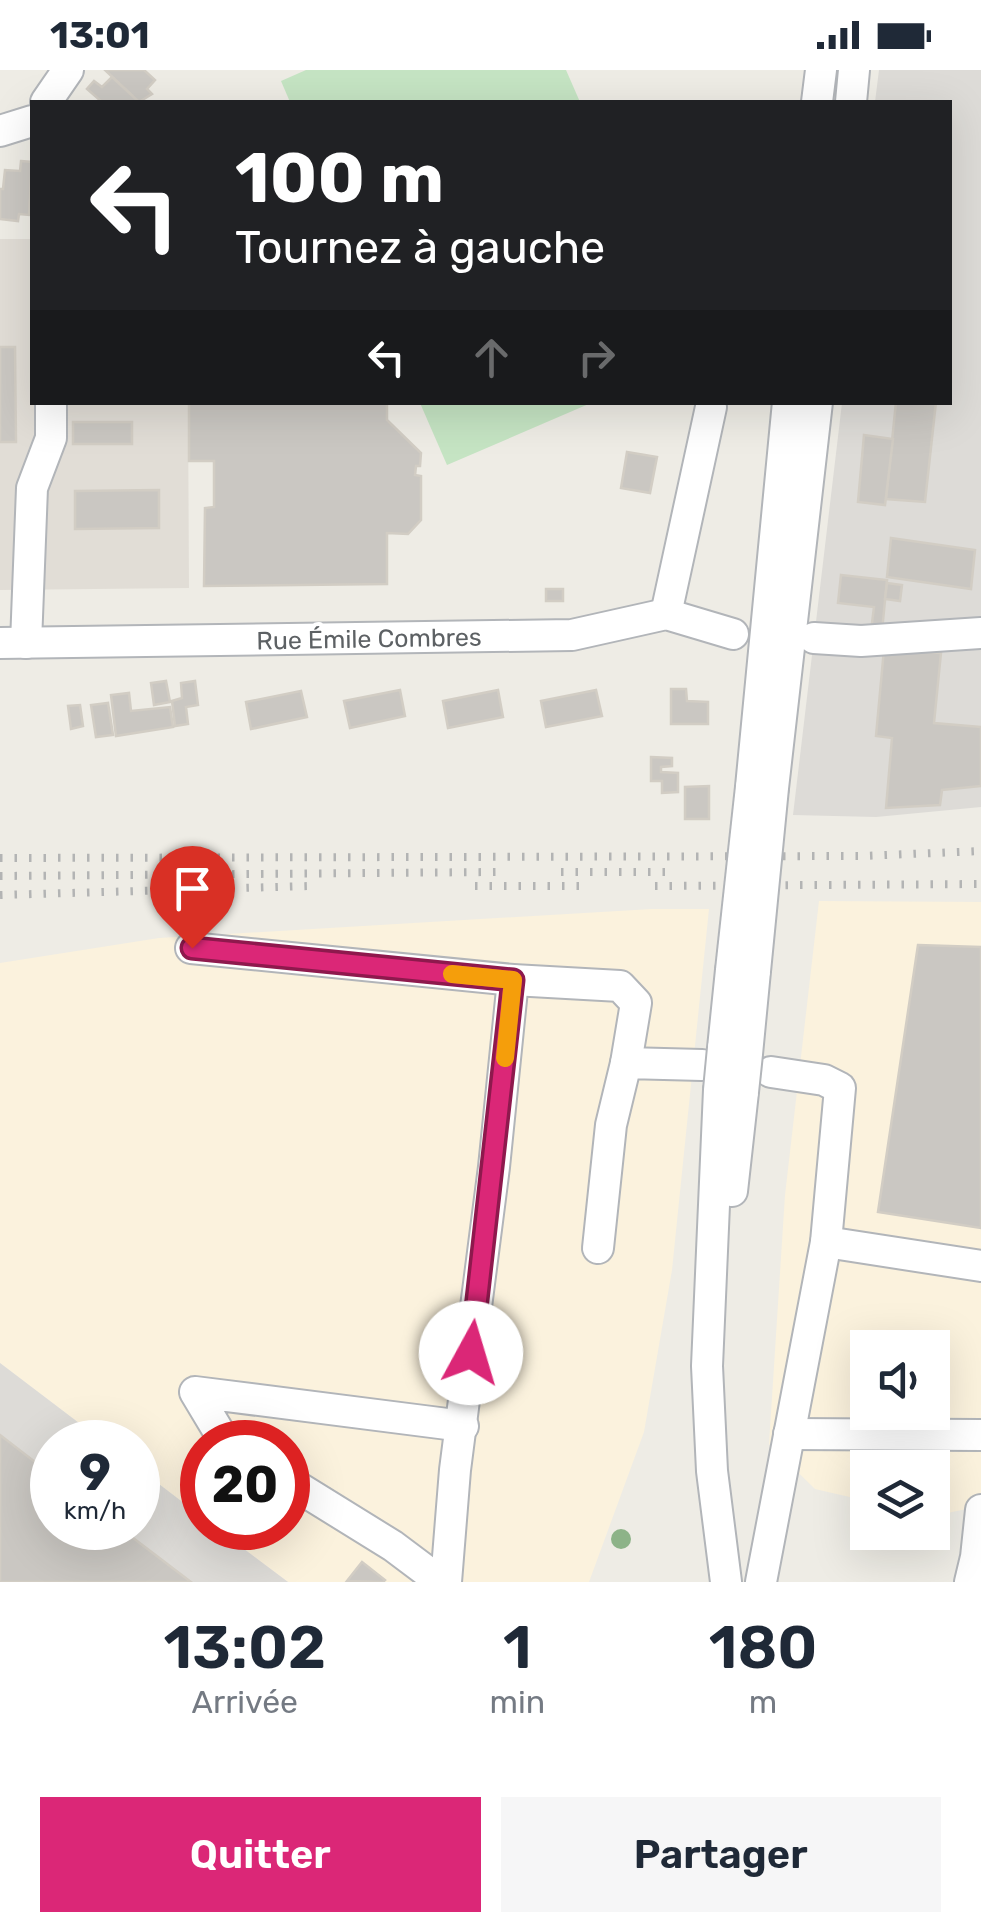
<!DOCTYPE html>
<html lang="fr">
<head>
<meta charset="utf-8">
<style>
	:root { --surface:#fff; --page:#f6f6f7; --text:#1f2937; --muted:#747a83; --accent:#db2777 }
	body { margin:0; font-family:Rubik,sans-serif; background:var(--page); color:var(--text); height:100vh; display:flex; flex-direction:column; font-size:38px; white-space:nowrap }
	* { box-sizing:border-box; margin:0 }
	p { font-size:32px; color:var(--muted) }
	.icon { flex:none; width:55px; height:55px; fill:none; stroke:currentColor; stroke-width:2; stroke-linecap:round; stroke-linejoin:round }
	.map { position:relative; height:1512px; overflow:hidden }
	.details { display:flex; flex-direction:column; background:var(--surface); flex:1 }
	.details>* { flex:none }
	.guide { position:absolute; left:30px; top:30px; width:922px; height:305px; border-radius:0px; box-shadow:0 10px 40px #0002; background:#202124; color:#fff; overflow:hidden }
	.fabs { position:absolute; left:850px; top:1260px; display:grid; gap:20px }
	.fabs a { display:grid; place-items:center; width:100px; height:100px; border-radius:0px; background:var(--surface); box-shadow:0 10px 40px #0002; font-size:50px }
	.speed { position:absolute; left:30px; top:1350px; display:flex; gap:20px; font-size:50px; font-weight:700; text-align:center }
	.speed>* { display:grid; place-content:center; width:130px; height:130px; border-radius:50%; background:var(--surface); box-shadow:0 10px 40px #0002; line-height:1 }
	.speed small { font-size:25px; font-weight:400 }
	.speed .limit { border:15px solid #d22; background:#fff; color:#111 }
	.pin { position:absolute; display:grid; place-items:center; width:85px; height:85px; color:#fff; margin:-102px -42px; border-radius:50% 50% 50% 0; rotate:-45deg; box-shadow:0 0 10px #0007 }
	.pin .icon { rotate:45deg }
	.me { position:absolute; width:110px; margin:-55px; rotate:6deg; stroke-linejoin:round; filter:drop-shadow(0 0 8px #0008) }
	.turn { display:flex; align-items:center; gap:35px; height:210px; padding:0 40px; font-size:45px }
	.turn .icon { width:130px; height:130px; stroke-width:2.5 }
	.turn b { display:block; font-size:70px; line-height:85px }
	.lanes { display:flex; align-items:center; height:95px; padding:0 40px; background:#0003; justify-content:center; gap:50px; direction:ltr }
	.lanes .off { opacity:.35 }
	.eta { display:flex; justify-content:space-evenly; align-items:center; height:170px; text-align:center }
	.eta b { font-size:60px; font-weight:600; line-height:70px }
	.primary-button { display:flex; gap:20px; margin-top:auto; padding:20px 40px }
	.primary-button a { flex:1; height:115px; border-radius:0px; background:var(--accent); color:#fff; font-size:40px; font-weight:600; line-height:115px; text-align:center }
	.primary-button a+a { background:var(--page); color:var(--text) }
	.status { display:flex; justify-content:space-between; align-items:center; height:70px; padding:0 50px; background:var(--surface); direction:ltr }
	.status svg { height:28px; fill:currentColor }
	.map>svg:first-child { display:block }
</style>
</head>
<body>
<div class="status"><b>13:01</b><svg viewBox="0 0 49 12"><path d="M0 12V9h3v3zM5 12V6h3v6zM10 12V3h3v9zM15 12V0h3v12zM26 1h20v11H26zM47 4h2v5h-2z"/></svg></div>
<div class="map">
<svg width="981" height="1512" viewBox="0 0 981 1512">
	<rect width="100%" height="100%" fill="#eeece5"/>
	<g fill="#fbf2dd" fill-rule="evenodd">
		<path d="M819,831L981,832V1436L933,1446L932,1398H868L867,1431L815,1419L769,1374L785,1125ZM868,1278H932V1342H868Z"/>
		<polygon points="652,839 709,839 672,1200 644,1362 589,1512 288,1512 216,1458 288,1458 288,1372 202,1372 202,1447 138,1398 138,1372 104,1372 0,1293 0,893 159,868"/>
	</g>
	<g fill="#dddbd7">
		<polygon points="879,0 981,0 981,737 876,747 793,745 842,333 950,332 950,32 875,32"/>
		<polygon points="0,1293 104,1372 52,1372 52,1458 138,1458 138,1398 202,1447 202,1458 216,1458 288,1512 0,1512"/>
	</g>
	<polygon fill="#e1ddd6" points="0,169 32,169 32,332 188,333 189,518 0,520"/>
	<g fill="#c5e4c3">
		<polygon points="306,0 566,0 580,32 290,32 281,11"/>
		<polygon points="420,333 591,333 447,395"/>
	</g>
	<g fill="#cac7c2" stroke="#d2cdc4" stroke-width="2.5">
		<polygon points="105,0 144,0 155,10 147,19 152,24 139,32"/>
		<polygon points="112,7 139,32 102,32 87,19 94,11 102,17"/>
		<polygon points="21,91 32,92 29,145 19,144 18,151 0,149 0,119 3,119 5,100 20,101"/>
		<polygon points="0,277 15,277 16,372 0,372"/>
		<polygon points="189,332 387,332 387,350 421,383 420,396 416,396 415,405 421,406 421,450 408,464 387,463 387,514 204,516 205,438 214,437 214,391 189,391"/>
		<polygon points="896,332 936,332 925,432 886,429"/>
		<rect x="73" y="352" width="59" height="22"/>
		<polygon points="864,365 893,369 885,435 858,432"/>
		<polygon points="627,382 657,387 650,423 621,418"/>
		<polygon points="159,420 159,458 75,459 75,421"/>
		<polygon points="891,468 975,480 971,519 887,507"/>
		<polygon points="841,505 887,510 882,561 871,561 874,537 838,533"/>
		<polygon points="887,513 902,515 900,531 885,529"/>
		<rect x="546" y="519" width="17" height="12"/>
		<polygon points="884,579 941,583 934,653 981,657 981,716 942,720 940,735 886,738 892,668 876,666"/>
		<polygon points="166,611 170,632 154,635 151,613"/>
		<polygon points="195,611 198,635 186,637 188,654 175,656 172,631 182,628 181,613"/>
		<polygon points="671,619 686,619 687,631 708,632 708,654 671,654"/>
		<polygon points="400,620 405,646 350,658 344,631"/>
		<polygon points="498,620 503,647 448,658 443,631"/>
		<polygon points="596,620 602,646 546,657 541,631"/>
		<polygon points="301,621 307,647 251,659 246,632"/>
		<polygon points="129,623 131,641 170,637 173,657 116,666 111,625"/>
		<polygon points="108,633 113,665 96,667 91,635"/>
		<polygon points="80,635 83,656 71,659 68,636"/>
		<polygon points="651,687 672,688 672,696 661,697 661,702 678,703 678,722 662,723 662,711 651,711"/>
		<polygon points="709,716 709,749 685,749 685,717"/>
		<polygon points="918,875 981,877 981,1158 878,1142"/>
		<polygon points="0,1365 52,1405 52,1458 120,1458 191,1512 0,1512"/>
		<polygon points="362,1492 385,1510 383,1512 347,1511"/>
	</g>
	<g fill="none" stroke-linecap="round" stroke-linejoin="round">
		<g stroke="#b2b5b9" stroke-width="34">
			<g id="minor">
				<polyline points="46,32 68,0"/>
				<polyline points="817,32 821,0"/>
				<polyline points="851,32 854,0"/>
				<polyline points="0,61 32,51"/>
				<polyline points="666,544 711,337"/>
				<polyline points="814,568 861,571 981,563"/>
				<polyline points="0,573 572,565 666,544 733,564"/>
				<polyline points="26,573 32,418 51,368 51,332"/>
				<polyline points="751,717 788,332"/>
				<polyline points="773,718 817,332"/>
				<polyline points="191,878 513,910 620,916 636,933 626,993"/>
				<polyline points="723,978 731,900"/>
				<polyline points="747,984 755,901"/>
				<polyline points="719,1020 707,1296 712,1401 726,1512"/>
				<polyline points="732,1121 743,1022"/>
				<polyline points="826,1172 981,1196"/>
				<polyline points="598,1178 611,1055 626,993 702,995"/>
				<polyline points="789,1364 981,1365"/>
				<polyline points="225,1372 195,1322 463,1356"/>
				<polyline points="288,1411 393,1476 441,1512"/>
				<polyline points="446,1512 455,1400 494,1097 513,910"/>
				<polyline points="761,1512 826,1172 840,1018 824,1010 771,1002"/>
				<polyline points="970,1512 976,1487 981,1440"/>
			</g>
		</g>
		<use href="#minor" stroke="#fff" stroke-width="30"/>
		<g stroke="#b3b4b4" stroke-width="8" stroke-dasharray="2.5 12" stroke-linecap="butt">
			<polyline points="0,788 863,786 981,781"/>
			<polyline points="561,802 676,802"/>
			<polyline points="0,806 496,802"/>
			<polyline points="475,816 585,816"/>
			<polyline points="655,816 981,814"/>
			<polyline points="0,825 310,816"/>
		</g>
		<g stroke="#b2b5b9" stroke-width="34" stroke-linecap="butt">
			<g id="minor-bridge">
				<polyline points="731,900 751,717"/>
				<polyline points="755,901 773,718"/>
				<polyline points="719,1020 723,978"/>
				<polyline points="743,1022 747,984"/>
			</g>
		</g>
		<use href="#minor-bridge" stroke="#fff" stroke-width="30"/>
	</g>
	<circle fill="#8db388" cx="621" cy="1469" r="10"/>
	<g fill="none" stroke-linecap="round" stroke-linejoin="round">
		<g stroke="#8e194d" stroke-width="25">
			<polyline id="route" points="192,878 513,910 471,1283"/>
		</g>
		<use href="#route" stroke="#db2777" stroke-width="18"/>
		<polyline stroke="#f59e0b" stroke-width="18" points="452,904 513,910 505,988"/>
	</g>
	<g text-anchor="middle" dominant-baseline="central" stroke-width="8" stroke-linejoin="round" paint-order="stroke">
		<g font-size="25" fill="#5d6164" stroke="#fff">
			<text transform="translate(369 569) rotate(-1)">Rue Émile Combres</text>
		</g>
	</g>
</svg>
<div class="fabs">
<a><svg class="icon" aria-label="sound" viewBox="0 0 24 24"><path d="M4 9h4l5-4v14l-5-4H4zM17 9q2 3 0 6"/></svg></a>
<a><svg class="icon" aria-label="layers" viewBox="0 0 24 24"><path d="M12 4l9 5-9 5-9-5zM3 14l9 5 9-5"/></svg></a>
</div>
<div class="speed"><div>9<small>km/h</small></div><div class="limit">20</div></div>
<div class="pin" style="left:192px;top:878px;background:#d93025"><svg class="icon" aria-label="arrive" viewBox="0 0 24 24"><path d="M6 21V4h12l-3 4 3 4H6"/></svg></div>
<svg class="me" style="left:471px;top:1283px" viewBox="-20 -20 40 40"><circle r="19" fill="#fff"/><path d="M0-13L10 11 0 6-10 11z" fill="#db2777"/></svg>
<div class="guide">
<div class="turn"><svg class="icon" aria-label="left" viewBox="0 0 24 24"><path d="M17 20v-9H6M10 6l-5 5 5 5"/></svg><div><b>100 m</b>Tournez à gauche</div></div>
<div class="lanes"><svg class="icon" aria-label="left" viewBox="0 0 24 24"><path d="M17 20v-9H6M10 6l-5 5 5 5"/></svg><svg class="icon off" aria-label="ahead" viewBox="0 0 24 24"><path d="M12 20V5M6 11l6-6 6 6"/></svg><svg class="icon off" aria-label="right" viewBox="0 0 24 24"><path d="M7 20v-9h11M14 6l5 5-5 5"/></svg></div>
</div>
</div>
<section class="details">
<div class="eta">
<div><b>13:02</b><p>Arrivée</p></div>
<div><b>1</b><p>min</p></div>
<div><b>180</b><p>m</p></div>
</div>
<div class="primary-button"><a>Quitter</a><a>Partager</a></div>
</section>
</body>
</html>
